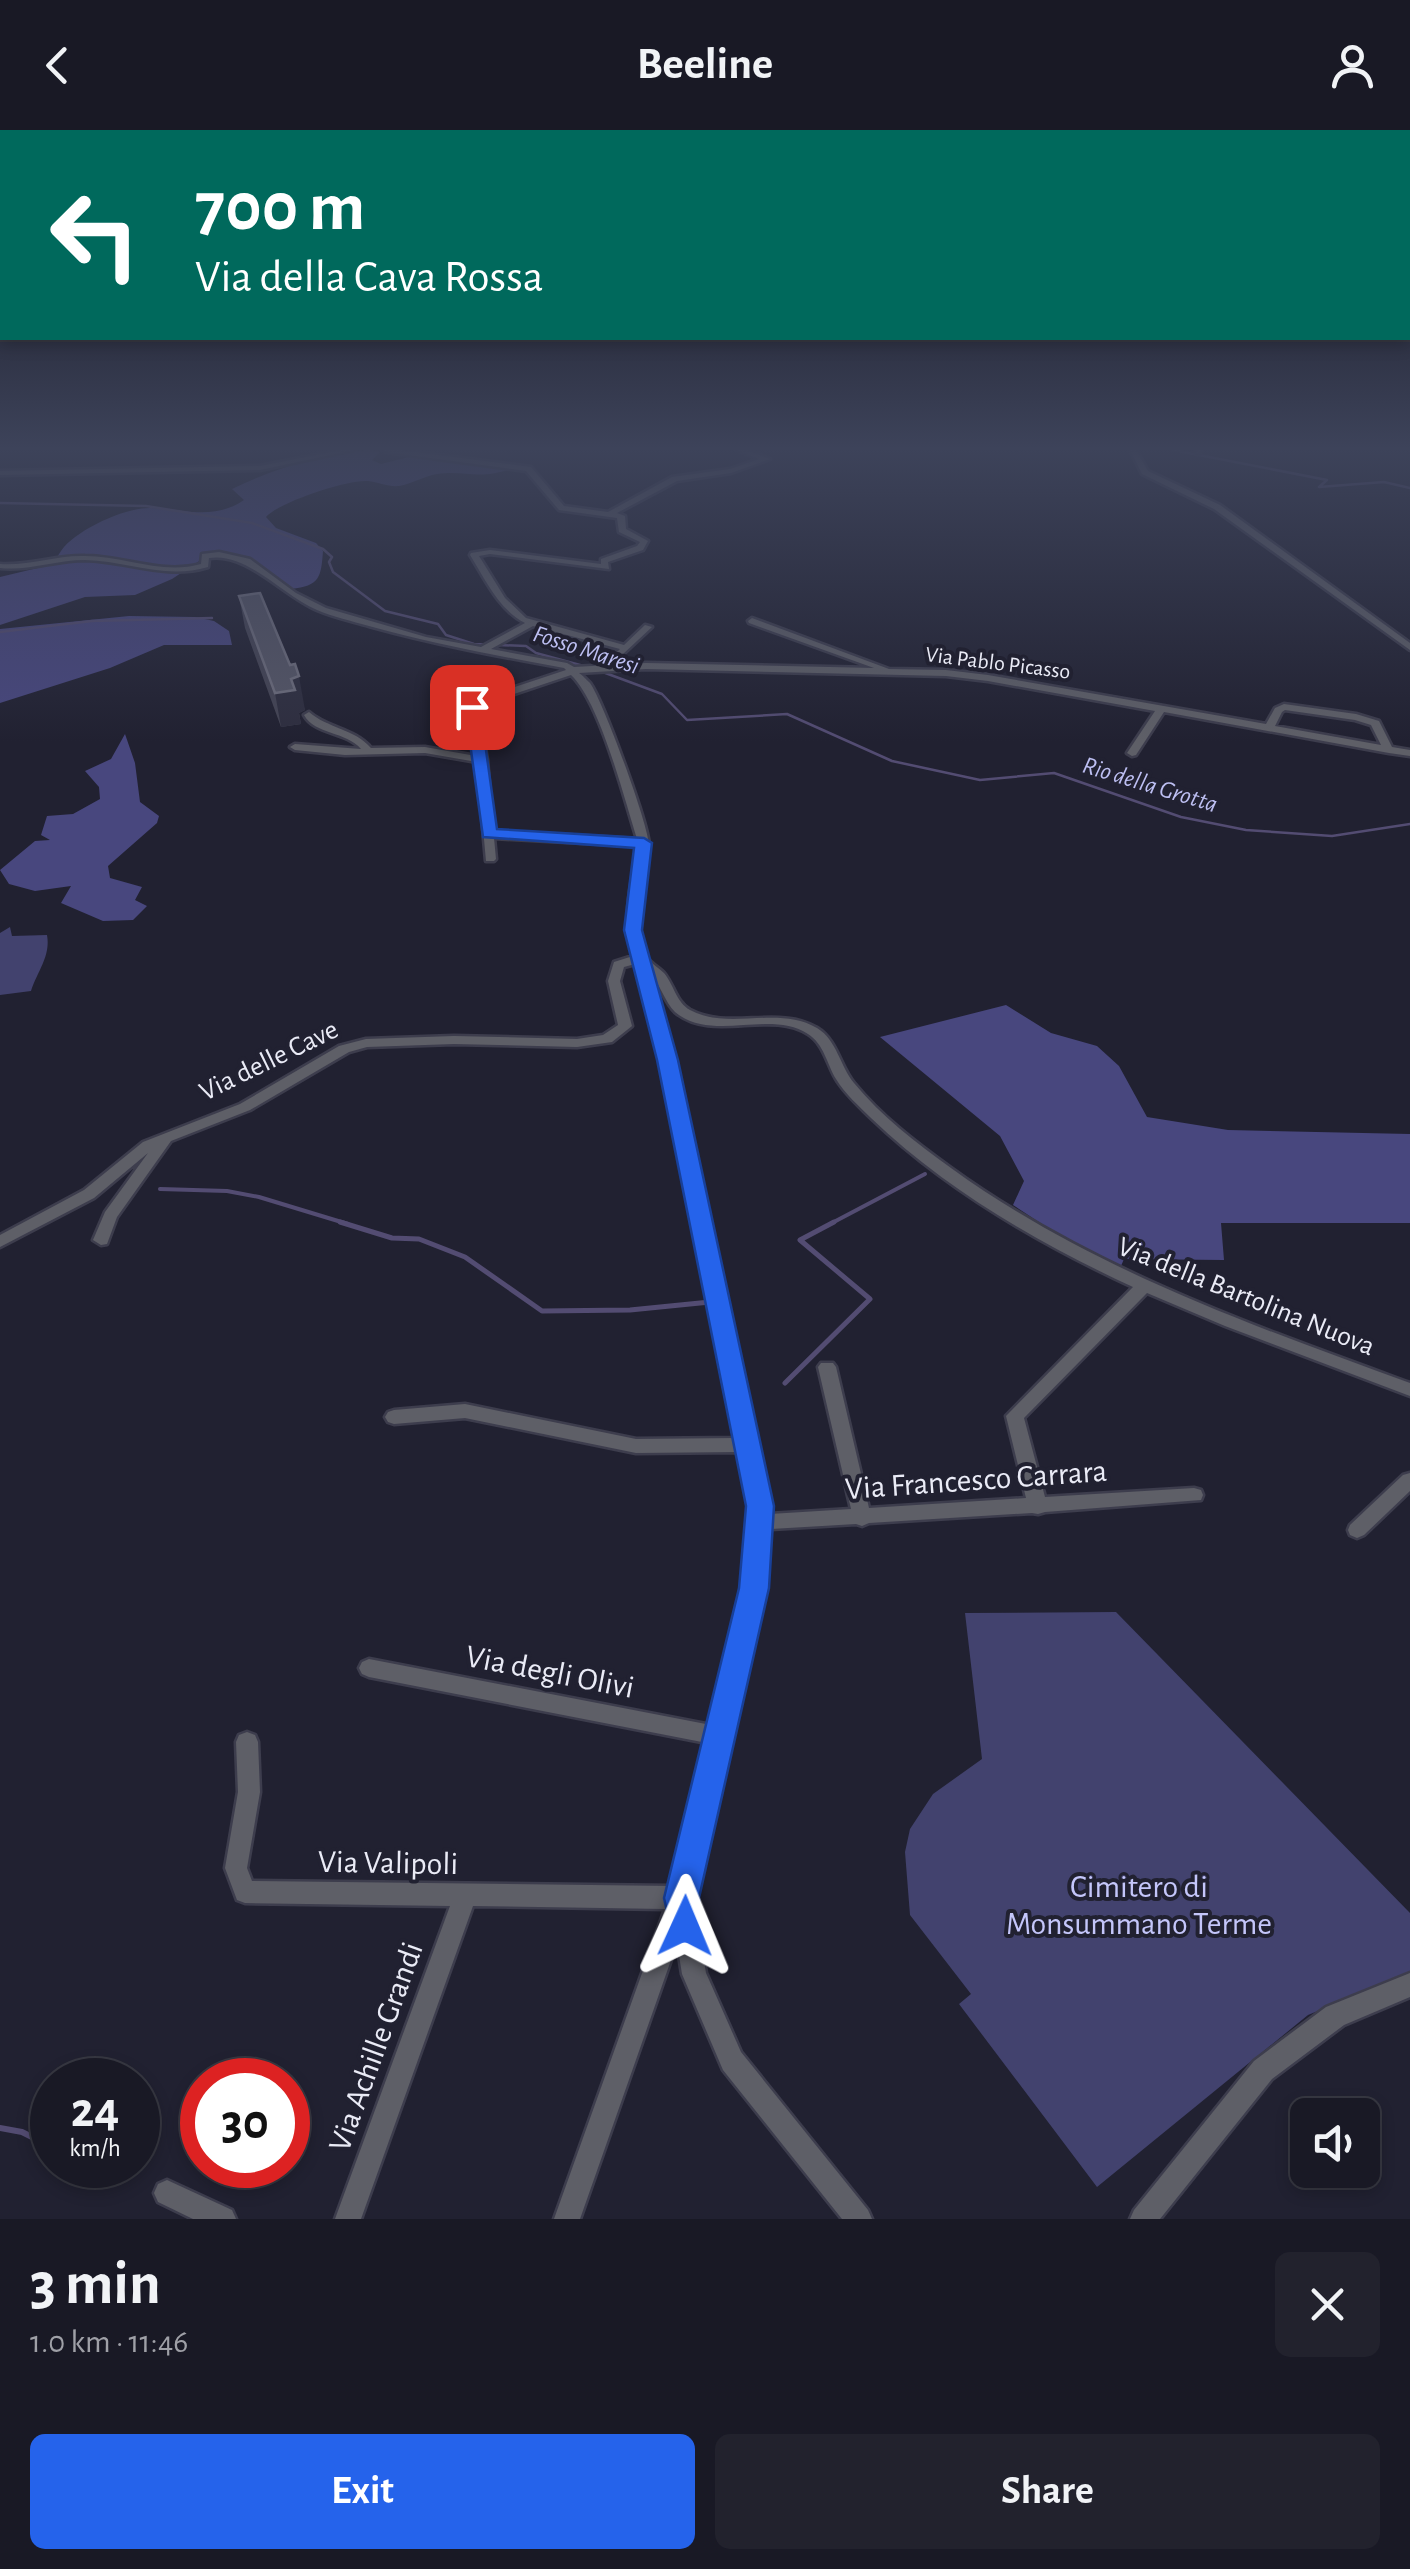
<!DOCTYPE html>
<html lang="en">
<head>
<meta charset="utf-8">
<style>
	:root { --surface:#191925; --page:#22222d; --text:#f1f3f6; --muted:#9fa0a7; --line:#373842; --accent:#2563eb }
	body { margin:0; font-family:"Alegreya Sans",sans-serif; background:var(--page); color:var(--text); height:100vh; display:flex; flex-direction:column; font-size:38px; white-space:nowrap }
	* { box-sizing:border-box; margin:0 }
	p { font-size:32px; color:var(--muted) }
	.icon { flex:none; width:55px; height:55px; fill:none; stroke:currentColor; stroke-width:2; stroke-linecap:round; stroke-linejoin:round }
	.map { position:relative; height:2089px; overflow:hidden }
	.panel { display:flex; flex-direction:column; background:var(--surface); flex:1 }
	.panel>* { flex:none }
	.banner { position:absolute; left:0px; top:0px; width:1410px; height:210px; box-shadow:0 5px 15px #0003,0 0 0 2px var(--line); background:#00695c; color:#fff; overflow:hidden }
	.tools { position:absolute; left:1290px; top:1968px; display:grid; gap:20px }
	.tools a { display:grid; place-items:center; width:90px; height:90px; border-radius:15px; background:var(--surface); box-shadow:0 5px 15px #0003,0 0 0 2px var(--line); font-size:50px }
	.speed { position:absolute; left:30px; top:1928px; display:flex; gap:20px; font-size:50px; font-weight:700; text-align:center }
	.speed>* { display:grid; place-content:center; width:130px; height:130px; border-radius:50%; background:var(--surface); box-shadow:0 5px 15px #0003,0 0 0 2px var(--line); line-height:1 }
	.speed small { font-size:25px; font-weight:400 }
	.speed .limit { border:15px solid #d22; background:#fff; color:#111 }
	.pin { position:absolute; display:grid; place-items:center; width:85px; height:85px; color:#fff; margin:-42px; border-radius:20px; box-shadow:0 5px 15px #0006 }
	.me { position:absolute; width:110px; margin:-55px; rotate:1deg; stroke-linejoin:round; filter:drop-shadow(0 0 8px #0008) }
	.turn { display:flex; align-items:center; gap:35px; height:210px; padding:0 30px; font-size:45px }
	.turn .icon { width:130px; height:130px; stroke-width:2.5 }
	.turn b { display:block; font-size:70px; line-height:85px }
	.round { display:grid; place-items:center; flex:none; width:105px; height:105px; border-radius:15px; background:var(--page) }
	.headline { display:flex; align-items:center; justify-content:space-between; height:170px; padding:0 30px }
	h1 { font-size:60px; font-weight:700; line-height:75px }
	.action { display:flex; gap:20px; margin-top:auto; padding:20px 30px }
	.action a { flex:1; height:115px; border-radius:15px; background:var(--accent); color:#fff; font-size:40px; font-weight:700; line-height:115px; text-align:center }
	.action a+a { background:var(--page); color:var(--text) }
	header { display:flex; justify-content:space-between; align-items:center; height:130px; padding:0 30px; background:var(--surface); font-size:45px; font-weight:700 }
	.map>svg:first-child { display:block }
</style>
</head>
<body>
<header><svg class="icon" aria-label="back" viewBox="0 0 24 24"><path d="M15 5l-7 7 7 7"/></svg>Beeline<svg class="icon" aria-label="person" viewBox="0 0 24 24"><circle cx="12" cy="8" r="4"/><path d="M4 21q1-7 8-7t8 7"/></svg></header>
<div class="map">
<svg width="1410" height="2089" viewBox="0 0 1410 2089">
	<rect width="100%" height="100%" fill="#212131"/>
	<g fill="#42426e">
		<path d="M10,797L12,806L47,805C51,826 37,842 31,861L0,865V803Z"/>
		<polygon points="1116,1482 1410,1783 1410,1843 1308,1885 1097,2057 959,1874 971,1864 910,1785 905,1722 910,1699 933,1664 982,1629 965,1483"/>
	</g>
	<g fill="#48477e">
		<path d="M369,320L380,322L372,330L381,334L413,326L514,338C477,351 468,340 437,344C424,346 412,354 399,356C388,357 378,352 368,351C348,349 279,372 266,387L276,398L316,413L323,421C321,447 320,456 291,459L253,430L213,422L172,449L135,465L85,467L0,495V447L50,435C57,429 59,423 64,417C81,398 126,377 151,378C184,379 213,391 244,370L232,359C273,339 323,323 369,320Z"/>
		<polygon points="129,486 195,487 214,491 229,501 232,515 164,515 110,538 0,573 0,499"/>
		<polygon points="125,604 135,633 140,672 159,686 157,693 108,736 110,748 142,757 135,770 147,776 133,790 103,791 61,773 71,756 35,761 9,754 0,740 35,711 50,710 41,705 47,686 73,684 100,669 99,657 85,641 111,629"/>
		<polygon points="1006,875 1051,903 1097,916 1119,936 1147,987 1228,1000 1410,1004 1410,1093 1221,1093 1224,1130 1124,1129 1121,1136 1072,1114 1013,1075 1024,1051 1000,1006 880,907"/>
	</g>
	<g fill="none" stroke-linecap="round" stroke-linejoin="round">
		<g stroke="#534c72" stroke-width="2.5">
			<polyline points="1173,320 1327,350 1319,357 1384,352 1410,358"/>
			<polyline points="0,373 146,376 252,393 323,419 332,427 329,432 333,442 385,481 438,494 446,505 474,514 526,516 536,523 591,538"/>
			<polyline points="0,502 92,491 212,488"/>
			<polyline points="600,541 662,564 687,590 787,584 892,631 980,650 1054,643 1181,687 1246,700 1332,706 1410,694"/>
		</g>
		<g stroke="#534c72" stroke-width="4">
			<polyline points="160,1059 227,1061 259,1067 348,1094"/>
			<polyline points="830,1094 925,1044"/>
		</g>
		<g stroke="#534c72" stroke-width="5">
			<polyline points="340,1092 392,1108 419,1109 465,1127 542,1181 630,1180 710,1172"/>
			<polyline points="785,1253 870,1169 800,1110 834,1092"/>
		</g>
		<polyline stroke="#534c72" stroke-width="6" points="0,1998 22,2002 52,2017"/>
		<g stroke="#3d3d4d" stroke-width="5">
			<g id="minor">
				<polygon points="342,320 354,320 260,340 0,345 0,341 260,336"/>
				<path d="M383,320H399L531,337L564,376L608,382L672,347L730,339L759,329L737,320H746L770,329L731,343L677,351L617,383L625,386L626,399L648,411L643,420L608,432L609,439L490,424L479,426L505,468L526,488L624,515L645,495L652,497L622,525L617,522L620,519L533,496L491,519L567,533L574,537L646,533L874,538L749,493L748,491L752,488L889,539L946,540L988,545L1266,594L1275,578L1284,574L1356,584L1379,591L1392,617L1410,620V626L1389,623L1164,582L1136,625L1132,626L1127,623L1155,581L988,551L946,546L646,539L579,543C581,544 589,552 590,553C603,571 650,698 649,717C647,747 627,802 647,828C652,834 659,838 664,843C674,855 676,872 690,880C729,901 778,875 817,898C837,910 840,936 854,953C881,986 916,1013 951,1038C1089,1138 1251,1195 1410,1253V1266L1225,1196L1147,1163L1024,1288L1045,1367L1194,1358L1201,1360L1203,1365L1201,1370L1045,1382L1038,1384L1032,1383L869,1393L862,1396L856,1394L771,1399L764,1458L693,1768L706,1843L741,1922L868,2080L872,2089H842L723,1940L682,1844L677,1813L580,2089H554L665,1779L473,1776L361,2089H335L450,1776L245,1773L237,1770L225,1738L238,1662L236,1612L239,1605L247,1602L255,1605L258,1612L260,1662L247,1738L252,1751L672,1756L707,1613L369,1547L362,1544L359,1538L362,1532L369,1529L711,1595L744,1458L753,1392L739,1322L636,1323L465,1288L394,1294L388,1292L385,1287L388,1282L394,1280L465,1274L636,1309L736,1308L660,931L635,834L624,837L620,851L632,896L612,912L577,917L454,914L367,917L349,922L250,980L171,1011L117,1087L107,1114L101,1115L93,1110L105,1082L148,1023L94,1068L0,1117V1105L84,1060L143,1012L240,974L339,916L366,909L454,906L577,909L603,905L618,895L608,851L614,832L633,826C622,786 631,756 638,716L494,708L496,729L494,731H486L477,632L425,623L345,625L295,620L290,617L295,614L361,619C346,601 315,605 304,585L309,582C327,598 355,599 371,618L425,617L476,626L470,572L566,540L564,538C498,526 434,514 369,496C352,491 333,487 317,480C282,465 247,422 209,428L208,437C165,450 128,431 85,430C56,430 29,441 0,438V434C29,436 56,425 85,426C124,426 162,445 201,434L202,424L219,422L250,429L296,463L326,478L426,507L481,517L525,493C499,480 485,449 470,425L471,423L490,420L601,434V429L637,416L640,412L619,402L617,388L559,380L526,341L386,322ZM571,545C600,572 624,668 637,709L493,701L487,630L478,576ZM1285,580L1355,590L1371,595L1381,615L1275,596L1282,582ZM650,844C661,855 664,871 675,882C712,913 770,879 808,904C824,914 827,934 836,949C845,964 859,976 871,988C946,1060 1040,1114 1133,1157L1006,1286L1026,1368L869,1378L836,1237L833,1233H821L818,1237L851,1379L770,1384L674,931Z"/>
				<polygon points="1130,320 1136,320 1148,341 1220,375 1410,513 1410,520 1214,379 1142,344"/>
				<polygon points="1196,320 1202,320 1198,324 1195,322"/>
				<polygon points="1410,1343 1410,1361 1364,1405 1357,1408 1350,1405 1348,1400 1350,1395 1403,1345"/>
				<polygon points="1410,1843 1410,1867 1344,1895 1272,1949 1160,2089 1130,2089 1134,2080 1254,1931 1326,1877"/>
				<polygon points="167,2050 232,2080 236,2089 193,2089 158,2072 154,2063 158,2054"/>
			</g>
		</g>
		<use href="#minor" fill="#5e5f67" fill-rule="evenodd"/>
	</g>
	<polygon fill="#444454" points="239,466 290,535 305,580 299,583 301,594 281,597 245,498"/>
	<polygon fill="#2e2e3f" points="299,546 305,580 299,583 301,594 281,597 275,563 291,549"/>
	<polygon fill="#555666" stroke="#6d6d7c" stroke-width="2.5" points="260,463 290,535 295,534 299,546 291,549 295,560 275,563 239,466"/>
	<linearGradient id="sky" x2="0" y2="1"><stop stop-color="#12121b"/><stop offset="0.52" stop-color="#3d435a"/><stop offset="1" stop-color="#3d435a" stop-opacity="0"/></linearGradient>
	<rect width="1410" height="612" fill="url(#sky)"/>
	<polygon fill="#2563eb" stroke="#184099" stroke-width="2.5" points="472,573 480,577 497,699 644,708 652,713 642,800 678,930 774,1376 769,1458 699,1768 703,1796 698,1808 685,1813 673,1808 664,1768 739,1458 746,1376 657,930 624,800 634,718 483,707 465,577"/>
	<g text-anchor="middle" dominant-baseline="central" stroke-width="8" stroke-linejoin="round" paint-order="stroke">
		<g font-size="22" fill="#eaebf6" stroke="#212131">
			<text transform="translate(998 533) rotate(7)">Via Pablo Picasso</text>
		</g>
		<g font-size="25" font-style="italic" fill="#bdbff2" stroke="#212131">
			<text transform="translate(586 520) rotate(18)">Fosso Maresi</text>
			<text transform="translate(1150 655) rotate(17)">Rio della Grotta</text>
		</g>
		<g font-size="28" fill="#eaebf6" stroke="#212131">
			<text transform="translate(269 931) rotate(-26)">Via delle Cave</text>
			<text transform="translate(1246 1167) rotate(22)">Via della Bartolina Nuova</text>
		</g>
		<g font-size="32" fill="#eaebf6" stroke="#212131">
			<text transform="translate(976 1350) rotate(-4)">Via Francesco Carrara</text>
			<text transform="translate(550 1542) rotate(11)">Via degli Olivi</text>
			<text transform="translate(388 1733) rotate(1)">Via Valipoli</text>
			<text transform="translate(376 1917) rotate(-70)">Via Achille Grandi</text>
		</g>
		<g font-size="32" fill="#c4c6fa" stroke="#212131">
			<text x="1139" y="1757">Cimitero di<tspan x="1139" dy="37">Monsummano Terme</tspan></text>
		</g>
	</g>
</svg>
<div class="tools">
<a><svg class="icon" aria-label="sound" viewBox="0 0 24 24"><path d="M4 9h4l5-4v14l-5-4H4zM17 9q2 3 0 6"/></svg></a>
</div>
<div class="speed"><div>24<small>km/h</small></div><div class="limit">30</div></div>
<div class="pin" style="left:472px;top:577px;background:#d93025"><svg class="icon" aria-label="arrive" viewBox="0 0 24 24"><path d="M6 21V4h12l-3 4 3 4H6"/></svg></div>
<svg class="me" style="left:685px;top:1796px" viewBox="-20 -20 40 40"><path d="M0-17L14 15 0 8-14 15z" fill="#2563eb" stroke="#fff" stroke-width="4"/></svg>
<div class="banner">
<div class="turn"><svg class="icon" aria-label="left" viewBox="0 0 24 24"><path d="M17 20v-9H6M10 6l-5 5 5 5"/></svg><div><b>700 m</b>Via della Cava Rossa</div></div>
</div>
</div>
<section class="panel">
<div class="headline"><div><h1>3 min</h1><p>1.0 km · 11:46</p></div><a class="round"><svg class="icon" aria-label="close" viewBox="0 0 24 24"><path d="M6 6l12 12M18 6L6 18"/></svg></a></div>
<div class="action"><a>Exit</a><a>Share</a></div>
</section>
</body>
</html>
